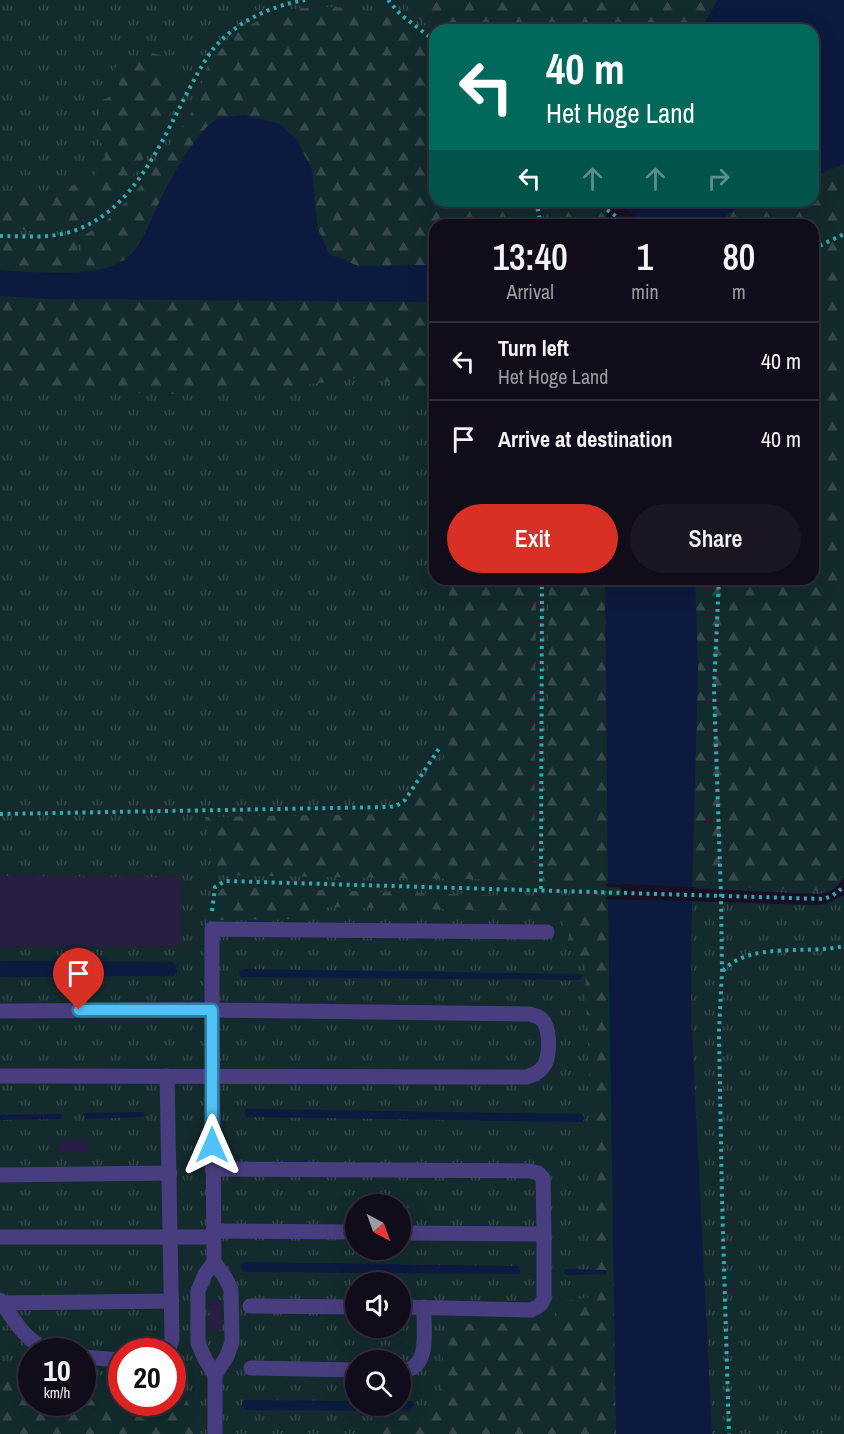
<!DOCTYPE html>
<html lang="en">
<head>
<meta charset="utf-8">
<style>
	:root { --surface:#100c1a; --page:#191523; --text:#f1f3f6; --muted:#9c9ba2; --line:#302c39; --accent:#d93025 }
	body { margin:0; font-family:"Archivo Narrow",sans-serif; background:var(--page); color:var(--text); height:100vh; display:flex; flex-direction:column; font-size:22px; white-space:nowrap }
	* { box-sizing:border-box; margin:0 }
	p { font-size:20px; color:var(--muted) }
	.icon { flex:none; width:33px; height:33px; fill:none; stroke:currentColor; stroke-width:2; stroke-linecap:round; stroke-linejoin:round }
	.map { position:relative; flex:1; overflow:hidden }
	.details { position:absolute; left:429px; top:219px; width:390px; height:366px; display:flex; flex-direction:column; background:var(--surface); border-radius:18px; box-shadow:0 6px 24px #0002,0 0 0 2px var(--line) }
	.details>* { flex:none }
	.hud { position:absolute; left:429px; top:24px; width:390px; height:183px; border-radius:18px; box-shadow:0 6px 24px #0002,0 0 0 2px var(--line); background:#00695c; color:#fff; overflow:hidden }
	.needle { width:39px; rotate:139deg }
	.controls { position:absolute; left:345px; top:1194px; display:grid; gap:12px }
	.controls a { display:grid; place-items:center; width:66px; height:66px; border-radius:50%; background:var(--surface); box-shadow:0 6px 24px #0002,0 0 0 2px var(--line); font-size:30px }
	.speed { position:absolute; left:18px; top:1338px; display:flex; gap:12px; font-size:30px; font-weight:700; text-align:center }
	.speed>* { display:grid; place-content:center; width:78px; height:78px; border-radius:50%; background:var(--surface); box-shadow:0 6px 24px #0002,0 0 0 2px var(--line); line-height:1 }
	.speed small { font-size:15px; font-weight:400 }
	.speed .limit { border:9px solid #d22; background:#fff; color:#111 }
	.pin { position:absolute; display:grid; place-items:center; width:51px; height:51px; color:#fff; margin:-62px -26px; border-radius:50% 50% 50% 0; rotate:-45deg; box-shadow:0 0 6px #0007 }
	.pin .icon { rotate:45deg }
	.me { position:absolute; width:66px; margin:-33px; rotate:0deg; stroke-linejoin:round; filter:drop-shadow(0 0 4px #0008) }
	.turn { display:flex; align-items:center; gap:21px; height:126px; padding:0 18px; font-size:27px }
	.turn .icon { width:78px; height:78px; stroke-width:2.5 }
	.turn b { display:block; font-size:42px; line-height:51px }
	.lanes { display:flex; align-items:center; height:57px; padding:0 18px; background:#0003; justify-content:center; gap:30px; direction:ltr }
	.lanes .off { opacity:.35 }
	.eta { display:flex; justify-content:space-evenly; align-items:center; height:102px; text-align:center }
	.eta b { font-size:36px; font-weight:600; line-height:42px }
	.cta { display:flex; gap:12px; margin-top:auto; padding:12px 18px }
	.cta a { flex:1; height:69px; border-radius:36px; background:var(--accent); color:#fff; font-size:24px; font-weight:600; line-height:69px; text-align:center }
	.cta a+a { background:var(--page); color:var(--text) }
	ul { padding:0; list-style:none }
	li { display:flex; align-items:center; gap:18px; height:78px; padding:0 18px; border-top:2px solid var(--line) }
	li div { flex:1 }
	li b { display:block; font-size:22px }
	li em { font-style:normal }
	.map>svg:first-child { display:block }
</style>
</head>
<body>
<div class="map">
<svg width="844" height="1434" viewBox="0 0 844 1434">
	<defs>
		<pattern id="grass-tufts" width="24" height="20" patternUnits="userSpaceOnUse" patternTransform="scale(1.5)"><rect width="24" height="20" fill="#132b2d"/><path d="M3 7l-1-3M5 7V3M7 7l1-3M15 17l-1-3M17 17v-4M19 17l1-3" fill="none" stroke="#35494c"/></pattern>
		<pattern id="forest-firs" width="22" height="20" patternUnits="userSpaceOnUse" patternTransform="scale(1.5)"><rect width="22" height="20" fill="#132b2d"/><path d="M5 1l3.5 6h-7zM16 11l3.5 6h-7z" fill="#35494c"/></pattern>
	</defs>
	<rect width="100%" height="100%" fill="#151023"/>
	<path fill="url(#grass-tufts)" fill-rule="evenodd" d="M0,0H844V877C837,888 832,892 818,894L621,885L622,899L811,905L826,904L844,895V1434H0ZM435,30H813V201H435ZM435,225H813V579H435ZM356,1204H400V1250H356ZM356,1282H400V1328H356ZM32,1352H82V1402H32ZM122,1352H172V1402H122ZM356,1360H400V1406H356Z"/>
	<g fill="url(#forest-firs)">
		<polygon points="411,0 718,0 700,30 435,31 407,10"/>
		<path d="M317,7C369,7 397,13 435,52V201H528L534,225H435V265L357,266L329,254L317,227L312,170L260,120L245,115L199,135L163,194L142,239L125,260L93,271C81,265 82,249 80,238L105,222L122,206L146,180L166,148L178,136L194,108L206,69L218,52L237,33L261,19L290,9Z"/>
		<path d="M147,52L161,55C165,70 170,77 185,81L169,115L153,137L147,153L132,177L108,202L81,221L59,227L32,230L0,229V190C19,193 39,190 58,195L68,187L91,180L105,157C99,134 95,123 103,100L115,94L120,87L113,72L120,59H135Z"/>
		<polygon points="844,164 844,868 838,882 824,891 696,885 692,882 698,669 695,579 813,579 813,225 715,225 736,208 753,201 813,201 813,177"/>
		<polygon points="545,201 614,201 608,225 550,225 550,216"/>
		<polygon points="69,237 76,240 79,255 84,266 81,271 48,272 0,270 0,242 53,241"/>
		<polygon points="0,296 53,299 435,302 435,407 404,385 362,377 305,385 174,394 0,389"/>
		<path d="M449,579H536L534,864L528,876L519,880L213,875L205,817L391,814C414,810 441,768 448,747Z"/>
		<polygon points="549,579 605,579 608,884 550,883 546,880"/>
		<path d="M224,887L608,899L616,1434H372C377,1428 386,1419 394,1416C410,1411 423,1427 435,1405C448,1382 438,1353 448,1328L457,1324L555,1323V1308L565,1301L597,1296L585,961L571,948L568,943L569,933L560,920L554,915L537,911L322,907L305,919L219,920L217,917L218,893Z"/>
		<polygon points="0,1356 17,1371 31,1378 32,1402 82,1402 83,1390 121,1393 122,1402 172,1402 173,1397 187,1401 193,1413 195,1434 0,1434"/>
	</g>
	<g fill="#0d1a3f">
		<polygon points="718,0 844,0 844,163 841,165 813,177 813,30 700,30"/>
		<path d="M245,115L279,124L297,140L312,170L317,227L329,254L358,266L435,265V302L53,299L0,296V270C30,272 102,279 126,259C141,247 148,226 156,209C166,187 194,134 214,121C221,116 236,116 245,115Z"/>
		<polygon points="613,201 753,201 736,208 715,225 608,225"/>
		<polygon points="605,579 695,579 698,669 692,887 608,884"/>
		<polygon points="608,899 692,901 691,1015 712,1434 616,1434"/>
		<polygon points="0,961 172,962 176,966 177,972 174,976 0,977"/>
		<polygon points="243,969 581,974 582,976 580,980 241,977 239,972"/>
		<polygon points="247,1109 582,1114 585,1118 582,1122 246,1117 244,1111"/>
		<polygon points="143,1112 145,1115 143,1117 85,1119 84,1116 85,1113"/>
		<polygon points="61,1114 62,1117 60,1119 0,1120 0,1115"/>
		<polygon points="245,1262 518,1266 520,1269 520,1274 243,1272 241,1266"/>
		<polygon points="565,1269 606,1270 607,1272 606,1274 567,1275 564,1273"/>
		<polygon points="245,1400 355,1401 356,1406 400,1406 401,1401 412,1401 414,1405 409,1411 246,1410 242,1406 242,1402"/>
	</g>
	<g fill="#151023">
		<polygon points="610,201 615,201 647,225 614,225 606,219"/>
		<polygon points="605,884 621,884 695,887 692,890 608,887"/>
		<polygon points="608,896 692,898 695,901 605,899"/>
	</g>
	<g fill="#291d43">
		<polygon points="0,876 180,877 181,879 181,946 0,947"/>
		<polygon points="59,1140 87,1140 88,1152 59,1152"/>
		<polygon points="210,1299 221,1300 221,1330 209,1330"/>
	</g>
	<g fill="none" stroke-linecap="round" stroke-linejoin="round">
		<g stroke="#37a8ae" stroke-width="4" stroke-dasharray="3 4.5" stroke-linecap="butt">
			<polyline points="388,0 400,14 435,41"/>
			<polyline points="536,201 541,225"/>
			<polyline points="595,201 628,225"/>
			<path d="M0,236C24,236 50,239 73,231C132,212 160,145 186,95C195,78 203,62 214,48C237,21 271,6 305,0"/>
			<polyline points="813,249 844,234"/>
			<polyline points="719,579 714,688 721,895 722,971 719,1032 722,1200 729,1434"/>
			<polyline points="0,814 389,807 396,806 405,800 440,747"/>
			<polyline points="541,889 542,579"/>
			<polyline points="212,911 215,887 225,881 824,899 832,896 844,887"/>
			<path d="M723,971C749,941 808,955 844,946"/>
		</g>
		<g stroke="#483e7f" stroke-width="15">
			<polyline points="0,1011 212,1010 214,1262 225,1277 231,1290 232,1342 227,1356 215,1375"/>
			<path d="M0,1076L526,1077C533,1075 539,1073 543,1067C550,1059 550,1034 545,1024C542,1017 536,1016 529,1014L212,1010V929L547,932"/>
			<polyline points="167,1076 172,1339 168,1352"/>
			<polyline points="212,1169 530,1171 538,1173 543,1178 544,1234 400,1233"/>
			<polyline points="0,1175 170,1173"/>
			<polyline points="213,1231 356,1232"/>
			<polyline points="0,1237 213,1237"/>
			<polyline points="214,1262 205,1274 198,1291 198,1343 205,1359 215,1375 215,1434"/>
			<path d="M0,1300C14,1321 28,1344 53,1352"/>
			<polyline points="2,1303 172,1301"/>
			<polyline points="250,1306 356,1307"/>
			<path d="M400,1307L531,1310C538,1307 542,1305 544,1298V1234"/>
			<polyline points="82,1357 122,1360"/>
			<polyline points="251,1368 356,1370"/>
			<path d="M400,1371C432,1370 423,1330 424,1307"/>
		</g>
	</g>
	<g fill="none" stroke-linecap="round" stroke-linejoin="round">
		<g stroke="#337fa1" stroke-width="15">
			<polyline id="route" points="79,1010 212,1010 212,1145"/>
		</g>
		<use href="#route" stroke="#4fc3f7" stroke-width="10"/>
	</g>
</svg>
<div class="controls">
<a><svg class="needle" viewBox="-14 -14 28 28"><path d="M0-13l5 13h-10z" fill="#e53935"/><path d="M0 13l5-13h-10z" fill="#9c9ba2"/></svg></a>
<a><svg class="icon" aria-label="sound" viewBox="0 0 24 24"><path d="M4 9h4l5-4v14l-5-4H4zM17 9q2 3 0 6"/></svg></a>
<a><svg class="icon" aria-label="search" viewBox="0 0 24 24"><circle cx="10" cy="10" r="6"/><path d="M15 15l6 6"/></svg></a>
</div>
<div class="speed"><div>10<small>km/h</small></div><div class="limit">20</div></div>
<div class="pin" style="left:79px;top:1010px;background:#d93025"><svg class="icon" aria-label="arrive" viewBox="0 0 24 24"><path d="M6 21V4h12l-3 4 3 4H6"/></svg></div>
<svg class="me" style="left:212px;top:1145px" viewBox="-20 -20 40 40"><path d="M0-17L14 15 0 8-14 15z" fill="#4fc3f7" stroke="#fff" stroke-width="4"/></svg>
<div class="hud">
<div class="turn"><svg class="icon" aria-label="left" viewBox="0 0 24 24"><path d="M17 20v-9H6M10 6l-5 5 5 5"/></svg><div><b>40 m</b>Het Hoge Land</div></div>
<div class="lanes"><svg class="icon" aria-label="left" viewBox="0 0 24 24"><path d="M17 20v-9H6M10 6l-5 5 5 5"/></svg><svg class="icon off" aria-label="ahead" viewBox="0 0 24 24"><path d="M12 20V5M6 11l6-6 6 6"/></svg><svg class="icon off" aria-label="ahead" viewBox="0 0 24 24"><path d="M12 20V5M6 11l6-6 6 6"/></svg><svg class="icon off" aria-label="right" viewBox="0 0 24 24"><path d="M7 20v-9h11M14 6l5 5-5 5"/></svg></div>
</div>
<section class="details">
<div class="eta">
<div><b>13:40</b><p>Arrival</p></div>
<div><b>1</b><p>min</p></div>
<div><b>80</b><p>m</p></div>
</div>
<ul>
<li><svg class="icon" aria-label="left" viewBox="0 0 24 24"><path d="M17 20v-9H6M10 6l-5 5 5 5"/></svg><div><b>Turn left</b><p>Het Hoge Land</p></div><em>40 m</em></li>
<li><svg class="icon" aria-label="arrive" viewBox="0 0 24 24"><path d="M6 21V4h12l-3 4 3 4H6"/></svg><div><b>Arrive at destination</b></div><em>40 m</em></li>
</ul>
<div class="cta"><a>Exit</a><a>Share</a></div>
</section>
</div>
</body>
</html>
